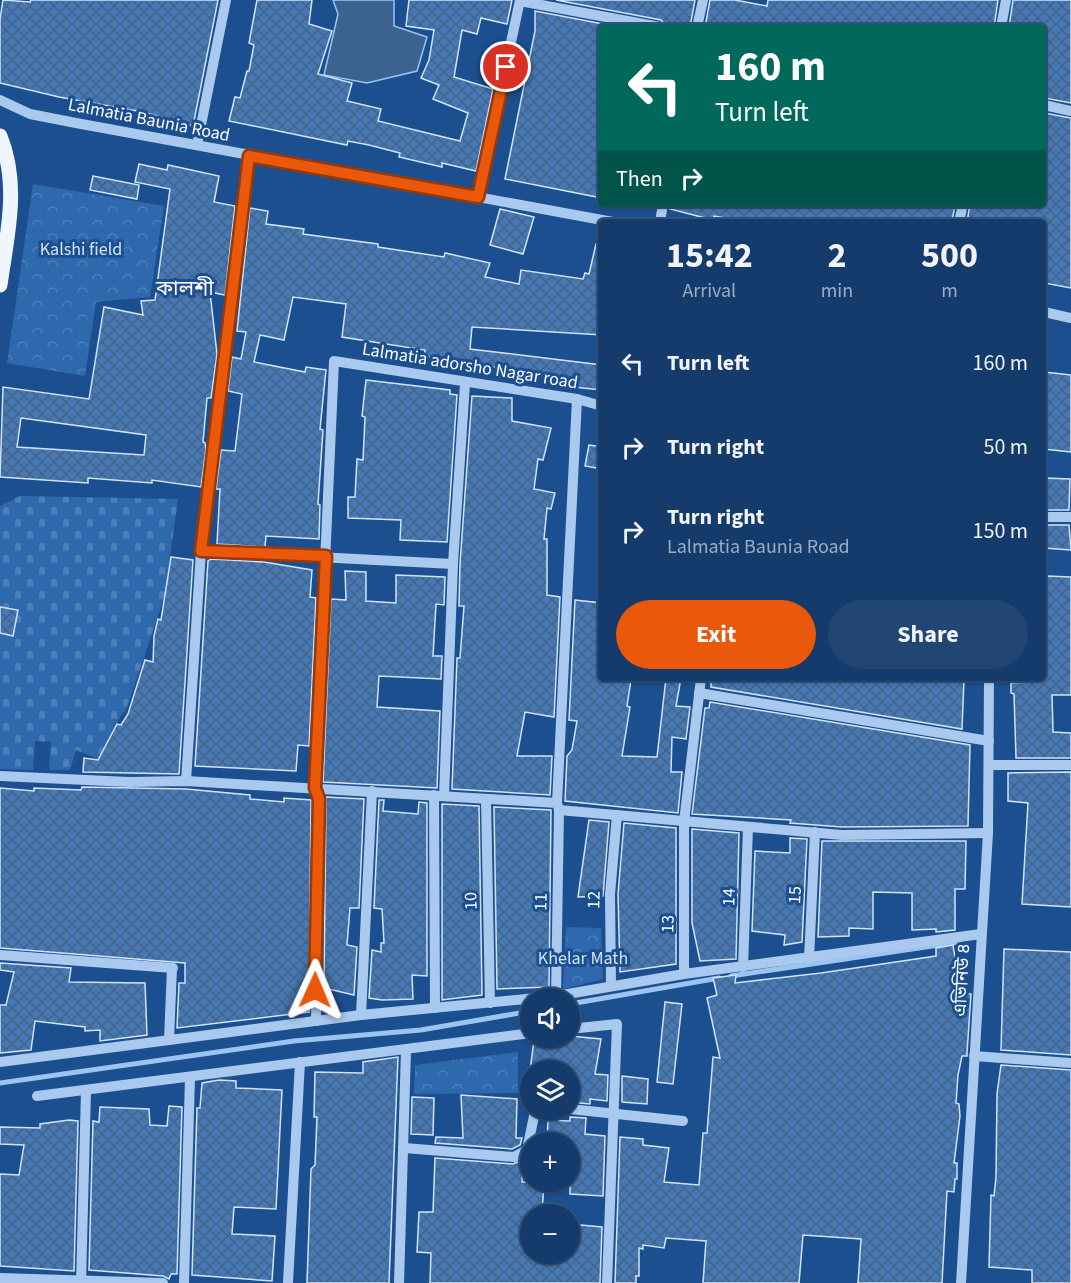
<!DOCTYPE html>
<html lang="en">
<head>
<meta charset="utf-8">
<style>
	:root { --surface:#143b6b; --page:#214673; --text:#f1f3f6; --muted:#9dadc1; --line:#33557e; --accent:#ea580c }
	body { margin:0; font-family:"Source Sans 3","Noto Sans Bengali",sans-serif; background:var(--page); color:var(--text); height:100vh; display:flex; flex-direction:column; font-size:22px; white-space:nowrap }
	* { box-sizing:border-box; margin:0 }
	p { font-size:20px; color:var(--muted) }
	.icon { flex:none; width:33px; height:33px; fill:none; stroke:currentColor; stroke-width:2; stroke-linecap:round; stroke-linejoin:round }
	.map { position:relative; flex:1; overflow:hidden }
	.drawer { position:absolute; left:598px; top:219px; width:448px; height:462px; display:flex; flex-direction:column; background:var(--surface); border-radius:6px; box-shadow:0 2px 4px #0004,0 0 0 2px var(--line) }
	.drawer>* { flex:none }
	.guide { position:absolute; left:598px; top:24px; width:448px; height:183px; border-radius:6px; box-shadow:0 2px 4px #0004,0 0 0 2px var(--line); background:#00695c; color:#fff; overflow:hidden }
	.controls { position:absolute; left:520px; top:988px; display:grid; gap:12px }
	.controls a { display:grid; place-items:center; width:60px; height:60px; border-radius:50%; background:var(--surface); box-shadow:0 2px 4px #0004,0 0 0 2px var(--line); font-size:30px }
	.pin { position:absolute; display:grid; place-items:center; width:51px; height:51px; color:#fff; margin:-26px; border:3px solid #fff; border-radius:50%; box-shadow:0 2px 6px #0007 }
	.me { position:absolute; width:66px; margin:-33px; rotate:1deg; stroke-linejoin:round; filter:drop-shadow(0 0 4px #0008) }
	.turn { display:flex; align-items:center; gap:21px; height:126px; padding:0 18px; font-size:27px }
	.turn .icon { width:78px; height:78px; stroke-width:2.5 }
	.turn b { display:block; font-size:42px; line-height:51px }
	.then { display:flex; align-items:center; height:57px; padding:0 18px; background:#0003; gap:12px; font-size:22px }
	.eta { display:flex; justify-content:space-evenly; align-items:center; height:102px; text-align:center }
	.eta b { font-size:36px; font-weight:700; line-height:42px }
	.cta { display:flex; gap:12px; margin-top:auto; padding:12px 18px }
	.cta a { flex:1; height:69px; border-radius:36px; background:var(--accent); color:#fff; font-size:24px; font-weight:700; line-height:69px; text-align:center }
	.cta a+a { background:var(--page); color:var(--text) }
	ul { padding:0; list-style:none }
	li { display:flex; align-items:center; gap:18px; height:84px; padding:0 18px }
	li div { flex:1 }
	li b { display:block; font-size:22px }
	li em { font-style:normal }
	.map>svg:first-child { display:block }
</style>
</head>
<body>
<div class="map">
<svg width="1071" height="1283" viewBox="0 0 1071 1283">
	<defs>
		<pattern id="cemetery-stones" width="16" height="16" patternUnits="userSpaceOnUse" patternTransform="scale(1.5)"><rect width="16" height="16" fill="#2e69ad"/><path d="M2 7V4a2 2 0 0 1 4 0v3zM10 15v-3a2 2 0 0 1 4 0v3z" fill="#4d80b9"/></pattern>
		<pattern id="park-crowns" width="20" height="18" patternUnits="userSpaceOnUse" patternTransform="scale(1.5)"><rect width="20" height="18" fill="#2e69ad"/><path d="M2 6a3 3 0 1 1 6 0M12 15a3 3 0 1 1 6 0" fill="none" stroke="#4d80b9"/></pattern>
		<pattern id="building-cross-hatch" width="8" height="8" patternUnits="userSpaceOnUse" patternTransform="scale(1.5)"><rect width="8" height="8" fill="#4478b7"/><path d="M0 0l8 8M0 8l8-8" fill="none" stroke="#486282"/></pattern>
	</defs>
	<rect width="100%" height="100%" fill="#1b4f8f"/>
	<polygon fill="url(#cemetery-stones)" points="20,496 178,499 165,593 160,610 126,710 121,715 98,759 76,750 70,770 49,770 51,742 35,741 33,770 0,769 0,506"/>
	<g fill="url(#park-crowns)">
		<polygon points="33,184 164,206 150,297 96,302 85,376 7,363"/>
		<polygon points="566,927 601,928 603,979 563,989"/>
		<polygon points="518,1052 518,1093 414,1094 415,1065"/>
	</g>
	<polygon fill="#3c6290" stroke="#9cc4f0" stroke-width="1.5" points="333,0 394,0 394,26 427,37 417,71 367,83 324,75 338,14"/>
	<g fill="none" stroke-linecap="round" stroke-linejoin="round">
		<g stroke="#9cc4f0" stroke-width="5">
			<polyline points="731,976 959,942"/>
			<polyline points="570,1004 719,978"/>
			<polyline points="0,1083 294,1041 421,1030 531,1011"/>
		</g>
	</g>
	<g fill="url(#building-cross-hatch)" stroke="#cfe3fa" stroke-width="1.5" fill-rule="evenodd">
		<polygon points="3,0 30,2 31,0 218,0 193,126 143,112 59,97 0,83 0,19"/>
		<polygon points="257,0 312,0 309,24 332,31 318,74 352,83 347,101 381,109 378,121 460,141 468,113 433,99 439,85 421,78 429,60 434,30 406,26 409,0 512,0 507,24 481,18 477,34 462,30 454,77 493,89 476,171 442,163 442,167 399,157 400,153 369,145 348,141 347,145 229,121 235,97 240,98 247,71 249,71 254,45 249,43"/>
		<polygon points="556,0 695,0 690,27 667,27 661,20"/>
		<polygon points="710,0 735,0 767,6 768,0 998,0 994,27 705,27"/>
		<polygon points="1013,0 1071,0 1071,103 1044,98 1044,27 1009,27"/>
		<polygon points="535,11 619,27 602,27 602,198 505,179 535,31"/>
		<polygon points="1044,113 1071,118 1071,288 1044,283 1044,222 967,222 970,204 1044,204"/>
		<path d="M139,164L167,170L168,165L219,176L214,202L235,206L225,295L210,292L217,354L211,398H207L203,442L205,443L206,449L201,487L152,480V483L88,478V483L0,477L3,387L89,399L104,307L143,315L141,301L155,300L170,189L135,182ZM21,418L146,435L144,455L17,447Z"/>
		<polygon points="93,176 139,185 137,199 90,190"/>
		<polygon points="670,204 955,204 952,222 749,222 714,216 713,220 670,209"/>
		<polygon points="250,208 268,211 266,224 304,229 303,234 378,244 378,247 444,257 445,253 490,263 485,277 519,284 521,270 583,279 585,273 589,274 596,244 602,244 602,299 599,316 602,316 602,335 472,327 470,349 602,365 602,390 552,385 552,378 511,373 511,370 465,362 465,366 436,361 437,358 424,356 425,350 342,337 346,304 293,297 284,340 260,335 254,362 305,372 306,367 326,370 320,429 323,430 318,504 320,505 319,539 266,536 265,547 217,544 220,489 216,489 221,450 235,451 242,394 228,391 232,357 241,359 246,332 237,331"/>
		<polygon points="500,209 534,217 523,254 490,245"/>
		<polygon points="1044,372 1071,375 1071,452 1044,449"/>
		<polygon points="366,380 450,390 450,394 457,395 447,542 400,540 401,520 348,518 348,497 355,497 357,459 363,460 365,417 362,416"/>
		<polygon points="472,396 512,398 512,421 551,428 543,460 538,459 534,489 555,493 551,509 547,508 544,539 547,539 547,595 560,597 554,717 525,712 517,756 552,756 550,795 452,789 457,658 460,658 464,606 459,606 460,564"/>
		<polygon points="589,445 602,447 602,469 585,466"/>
		<polygon points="1044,478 1070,479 1069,510 1044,510"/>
		<polygon points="1044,525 1069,525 1071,550 1044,548"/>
		<polygon points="171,557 193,560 179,774 83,772 84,758 98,760 117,724 121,725 128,714 145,660 153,662 154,636 158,619 161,620"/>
		<polygon points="211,559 264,562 312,570 310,597 316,598 309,746 298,745 296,771 195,766 208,561"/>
		<polygon points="345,571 366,572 366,601 396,603 396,575 445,577 444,605 436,604 433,656 442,656 441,679 379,676 377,707 440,711 437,788 323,782 331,599 346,600"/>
		<polygon points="1047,576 1071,577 1071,695 1052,695 1053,732 1071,733 1071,758 1016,758 1014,694 1011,693 1011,683 1044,681 1044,578"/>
		<polygon points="575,600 602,603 602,678 631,680 627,706 630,707 622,756 657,757 666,678 681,678 676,706 690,707 686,739 672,737 671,772 682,772 678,813 565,801 567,756 572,750 577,721 569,720"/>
		<polygon points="0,607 18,610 13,636 0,633"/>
		<polygon points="711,678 964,680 962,729 711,687"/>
		<polygon points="710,702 970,745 968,826 842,827 790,823 791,820 692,814 705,708 709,708"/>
		<polygon points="1071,772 1071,907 1022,904 1028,803 1008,801 1008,773"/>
		<polygon points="82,787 186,789 250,795 250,799 284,802 284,798 311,800 309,1012 177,1028 179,983 185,983 185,963 0,948 0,788 34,791 34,788 81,790"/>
		<polygon points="326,797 364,799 359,908 350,908 347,945 357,947 354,995 324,988"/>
		<polygon points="379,800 384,800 383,811 418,814 419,802 427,803 427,976 412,975 413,999 382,1000 369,998 372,950 381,952 381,943 384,943 382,909 374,908"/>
		<polygon points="442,804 479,806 482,995 442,1000"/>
		<polygon points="494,807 551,810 549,987 497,989"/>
		<polygon points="589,820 609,822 603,896 578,897"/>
		<polygon points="624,823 676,828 676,964 620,972 618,894"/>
		<polygon points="692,829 739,833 736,959 700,961 692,923"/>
		<polygon points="790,838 807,839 802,942 784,945 785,935 752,931 755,851 790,853"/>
		<polygon points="822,841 966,841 965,889 955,889 955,930 936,932 936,929 912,930 912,893 873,892 873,929 849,928 849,936 818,937"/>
		<polygon points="953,945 960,992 971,994 967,1053 967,1056 962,1056 958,1075 956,1103 959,1104 960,1116 954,1163 957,1163 957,1179 955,1179 954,1192 947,1191 942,1283 858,1283 861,1239 803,1235 799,1283 703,1283 706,1241 666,1238 664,1248 643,1245 643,1249 639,1248 639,1276 636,1276 636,1283 615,1283 620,1137 643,1139 643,1145 669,1148 664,1182 699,1185 703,1133 707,1133 713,1057 720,1058 707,998 717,995 713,978 736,975 735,983 821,973 936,956 936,948"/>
		<polygon points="1004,949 1071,952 1071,1055 1001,1050"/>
		<polygon points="0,963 71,968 69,982 145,983 147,1035 100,1041 100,1030 85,1031 85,1027 35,1021 31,1050 0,1053 0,1005 6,1005 14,972 0,970"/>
		<polygon points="665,1002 682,1004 673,1084 657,1082"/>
		<polygon points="570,1036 601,1039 595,1074 608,1075 607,1101 590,1099 590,1104 570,1102 570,1071 530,1071 534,1040"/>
		<polygon points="398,1057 389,1283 307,1283 311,1169 315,1165 317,1117 314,1117 315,1072 363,1073 363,1062"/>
		<polygon points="1001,1065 1071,1070 1071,1283 1032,1283 1032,1270 989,1267 991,1195 994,1196 996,1177 997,1094"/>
		<polygon points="622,1076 648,1079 647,1104 622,1102"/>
		<polygon points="219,1080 236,1081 236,1088 282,1090 276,1209 234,1207 232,1234 275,1236 272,1281 192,1275 197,1108 200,1108 202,1083"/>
		<polygon points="461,1095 517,1099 516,1138 522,1138 520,1145 512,1149 435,1143 436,1137 463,1138"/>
		<polygon points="412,1097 434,1098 433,1135 411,1134"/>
		<polygon points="169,1106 182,1107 177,1274 171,1274 169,1279 163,1276 89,1270 93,1121 99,1122 100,1107 149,1109 150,1125 167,1126"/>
		<polygon points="570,1117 586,1118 585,1134 605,1136 603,1196 570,1194 570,1143 547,1141 548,1120 570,1121"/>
		<polygon points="69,1120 78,1121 74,1271 0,1266 0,1174 19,1175 24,1145 0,1144 0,1127 40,1128 40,1124"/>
		<polygon points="435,1158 513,1164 523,1160 522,1182 544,1182 542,1215 531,1215 531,1254 570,1254 570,1224 602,1227 600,1283 430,1283 431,1253 417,1252 419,1212 433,1212"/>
	</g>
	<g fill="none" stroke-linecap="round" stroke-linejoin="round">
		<g stroke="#a9c9ee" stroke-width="10">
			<polyline points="520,1 660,27"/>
			<polyline points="697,27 703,0"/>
			<polyline points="1001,27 1006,0"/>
			<polyline points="0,100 30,114 76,123 613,222"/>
			<polyline points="1044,105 1071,111"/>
			<polyline points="197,145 226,0"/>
			<polyline points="478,197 520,0"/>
			<polyline points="660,222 663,204"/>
			<polyline points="959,222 963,204"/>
			<polyline points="1044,312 1071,318"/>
			<polyline points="1044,517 1071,517"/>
			<polyline points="201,551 453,564"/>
			<polyline points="699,693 989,741"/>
			<polyline points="989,765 1071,765"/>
			<polyline points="0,776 129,782 186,781 557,803 559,810 842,835 988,833"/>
			<polyline points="186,781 201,551 249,156"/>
			<polyline points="434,795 435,1008"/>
			<polyline points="444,796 453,564 465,384"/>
			<polyline points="486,799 490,1003"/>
			<polyline points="557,803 577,399"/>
			<polyline points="0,955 173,968"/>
			<polyline points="809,959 815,832"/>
			<polyline points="743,967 748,827"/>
			<polyline points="684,974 684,822 701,678"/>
			<polyline points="611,985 610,894 617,815"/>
			<polyline points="556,996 559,810"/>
			<polyline points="361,1015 372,791"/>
			<polyline points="316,1021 319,799 315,788 334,361 577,399 602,406"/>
			<polyline points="570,1029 617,1024 607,1283"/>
			<polyline points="169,1040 172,968"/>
			<polyline points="974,1056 1071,1063"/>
			<polyline points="0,1062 361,1015 556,996 684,974 981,934"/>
			<polyline points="37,1096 531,1033"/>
			<polyline points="570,1109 683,1121"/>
			<polyline points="405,1148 514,1157 527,1150 534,1116 540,1110"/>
			<polyline points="0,1278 163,1283"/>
			<polyline points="81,1283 86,1091"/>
			<polyline points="184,1283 190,1078"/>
			<polyline points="288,1283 300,1062"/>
			<polyline points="399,1283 406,1050"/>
			<polyline points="961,1283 988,833 989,678"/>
		</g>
		<path stroke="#f0f6ff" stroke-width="15" d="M0,136C20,185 7,235 0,285"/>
	</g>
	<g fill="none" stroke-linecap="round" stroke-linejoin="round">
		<g stroke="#983908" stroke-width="15">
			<polyline id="route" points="315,990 319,799 315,788 326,556 201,551 249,156 478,197 506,67"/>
		</g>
		<use href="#route" stroke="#ea580c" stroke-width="10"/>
	</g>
	<g text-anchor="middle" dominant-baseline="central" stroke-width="6" stroke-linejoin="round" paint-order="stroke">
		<g font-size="18" fill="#fff" stroke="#1b4f8f">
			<text transform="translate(149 120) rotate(11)">Lalmatia Baunia Road</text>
			<text transform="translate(470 366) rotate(9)">Lalmatia adorsho Nagar road</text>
			<text transform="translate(795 895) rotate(-87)">15</text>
			<text transform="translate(729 897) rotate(-88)">14</text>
			<text transform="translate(594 900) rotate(-89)">12</text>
			<text transform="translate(471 901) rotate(-92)">10</text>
			<text transform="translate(541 902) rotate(-89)">11</text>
			<text transform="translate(668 924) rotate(-89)">13</text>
			<text transform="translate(962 980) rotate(-87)">এভিনিউ ৪</text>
		</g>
		<g font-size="18" fill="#cfe3fa" stroke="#1b4f8f">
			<text x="81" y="249">Kalshi field</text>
			<text x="583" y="958">Khelar Math</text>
		</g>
		<g font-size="21" fill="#fff" stroke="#1b4f8f">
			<text x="185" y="288">কালশী</text>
		</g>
	</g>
</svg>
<div class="controls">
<a><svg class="icon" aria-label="sound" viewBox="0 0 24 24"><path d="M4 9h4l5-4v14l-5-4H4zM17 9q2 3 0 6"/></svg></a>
<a><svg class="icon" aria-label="layers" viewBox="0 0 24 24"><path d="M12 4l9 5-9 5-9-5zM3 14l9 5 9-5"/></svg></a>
<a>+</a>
<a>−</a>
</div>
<div class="pin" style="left:506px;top:67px;background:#d93025"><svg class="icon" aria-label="arrive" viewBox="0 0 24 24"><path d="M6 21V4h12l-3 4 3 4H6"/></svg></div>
<svg class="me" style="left:315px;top:990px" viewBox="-20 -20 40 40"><path d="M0-17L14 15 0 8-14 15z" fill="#ea580c" stroke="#fff" stroke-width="4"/></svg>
<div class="guide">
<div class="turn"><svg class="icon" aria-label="left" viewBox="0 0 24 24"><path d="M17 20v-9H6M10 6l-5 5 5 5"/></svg><div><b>160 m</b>Turn left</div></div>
<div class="then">Then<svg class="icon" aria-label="right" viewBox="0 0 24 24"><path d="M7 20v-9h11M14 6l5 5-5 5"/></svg></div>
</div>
<section class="drawer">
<div class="eta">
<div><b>15:42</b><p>Arrival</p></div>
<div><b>2</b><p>min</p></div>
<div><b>500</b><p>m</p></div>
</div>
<ul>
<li><svg class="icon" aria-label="left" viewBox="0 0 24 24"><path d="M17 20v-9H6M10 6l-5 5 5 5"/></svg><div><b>Turn left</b></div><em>160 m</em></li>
<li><svg class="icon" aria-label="right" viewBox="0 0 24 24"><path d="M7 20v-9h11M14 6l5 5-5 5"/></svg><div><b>Turn right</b></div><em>50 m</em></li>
<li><svg class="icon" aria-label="right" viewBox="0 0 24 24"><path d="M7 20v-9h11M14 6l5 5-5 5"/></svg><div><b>Turn right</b><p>Lalmatia Baunia Road</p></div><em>150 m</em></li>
</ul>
<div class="cta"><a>Exit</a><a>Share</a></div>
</section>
</div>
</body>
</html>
